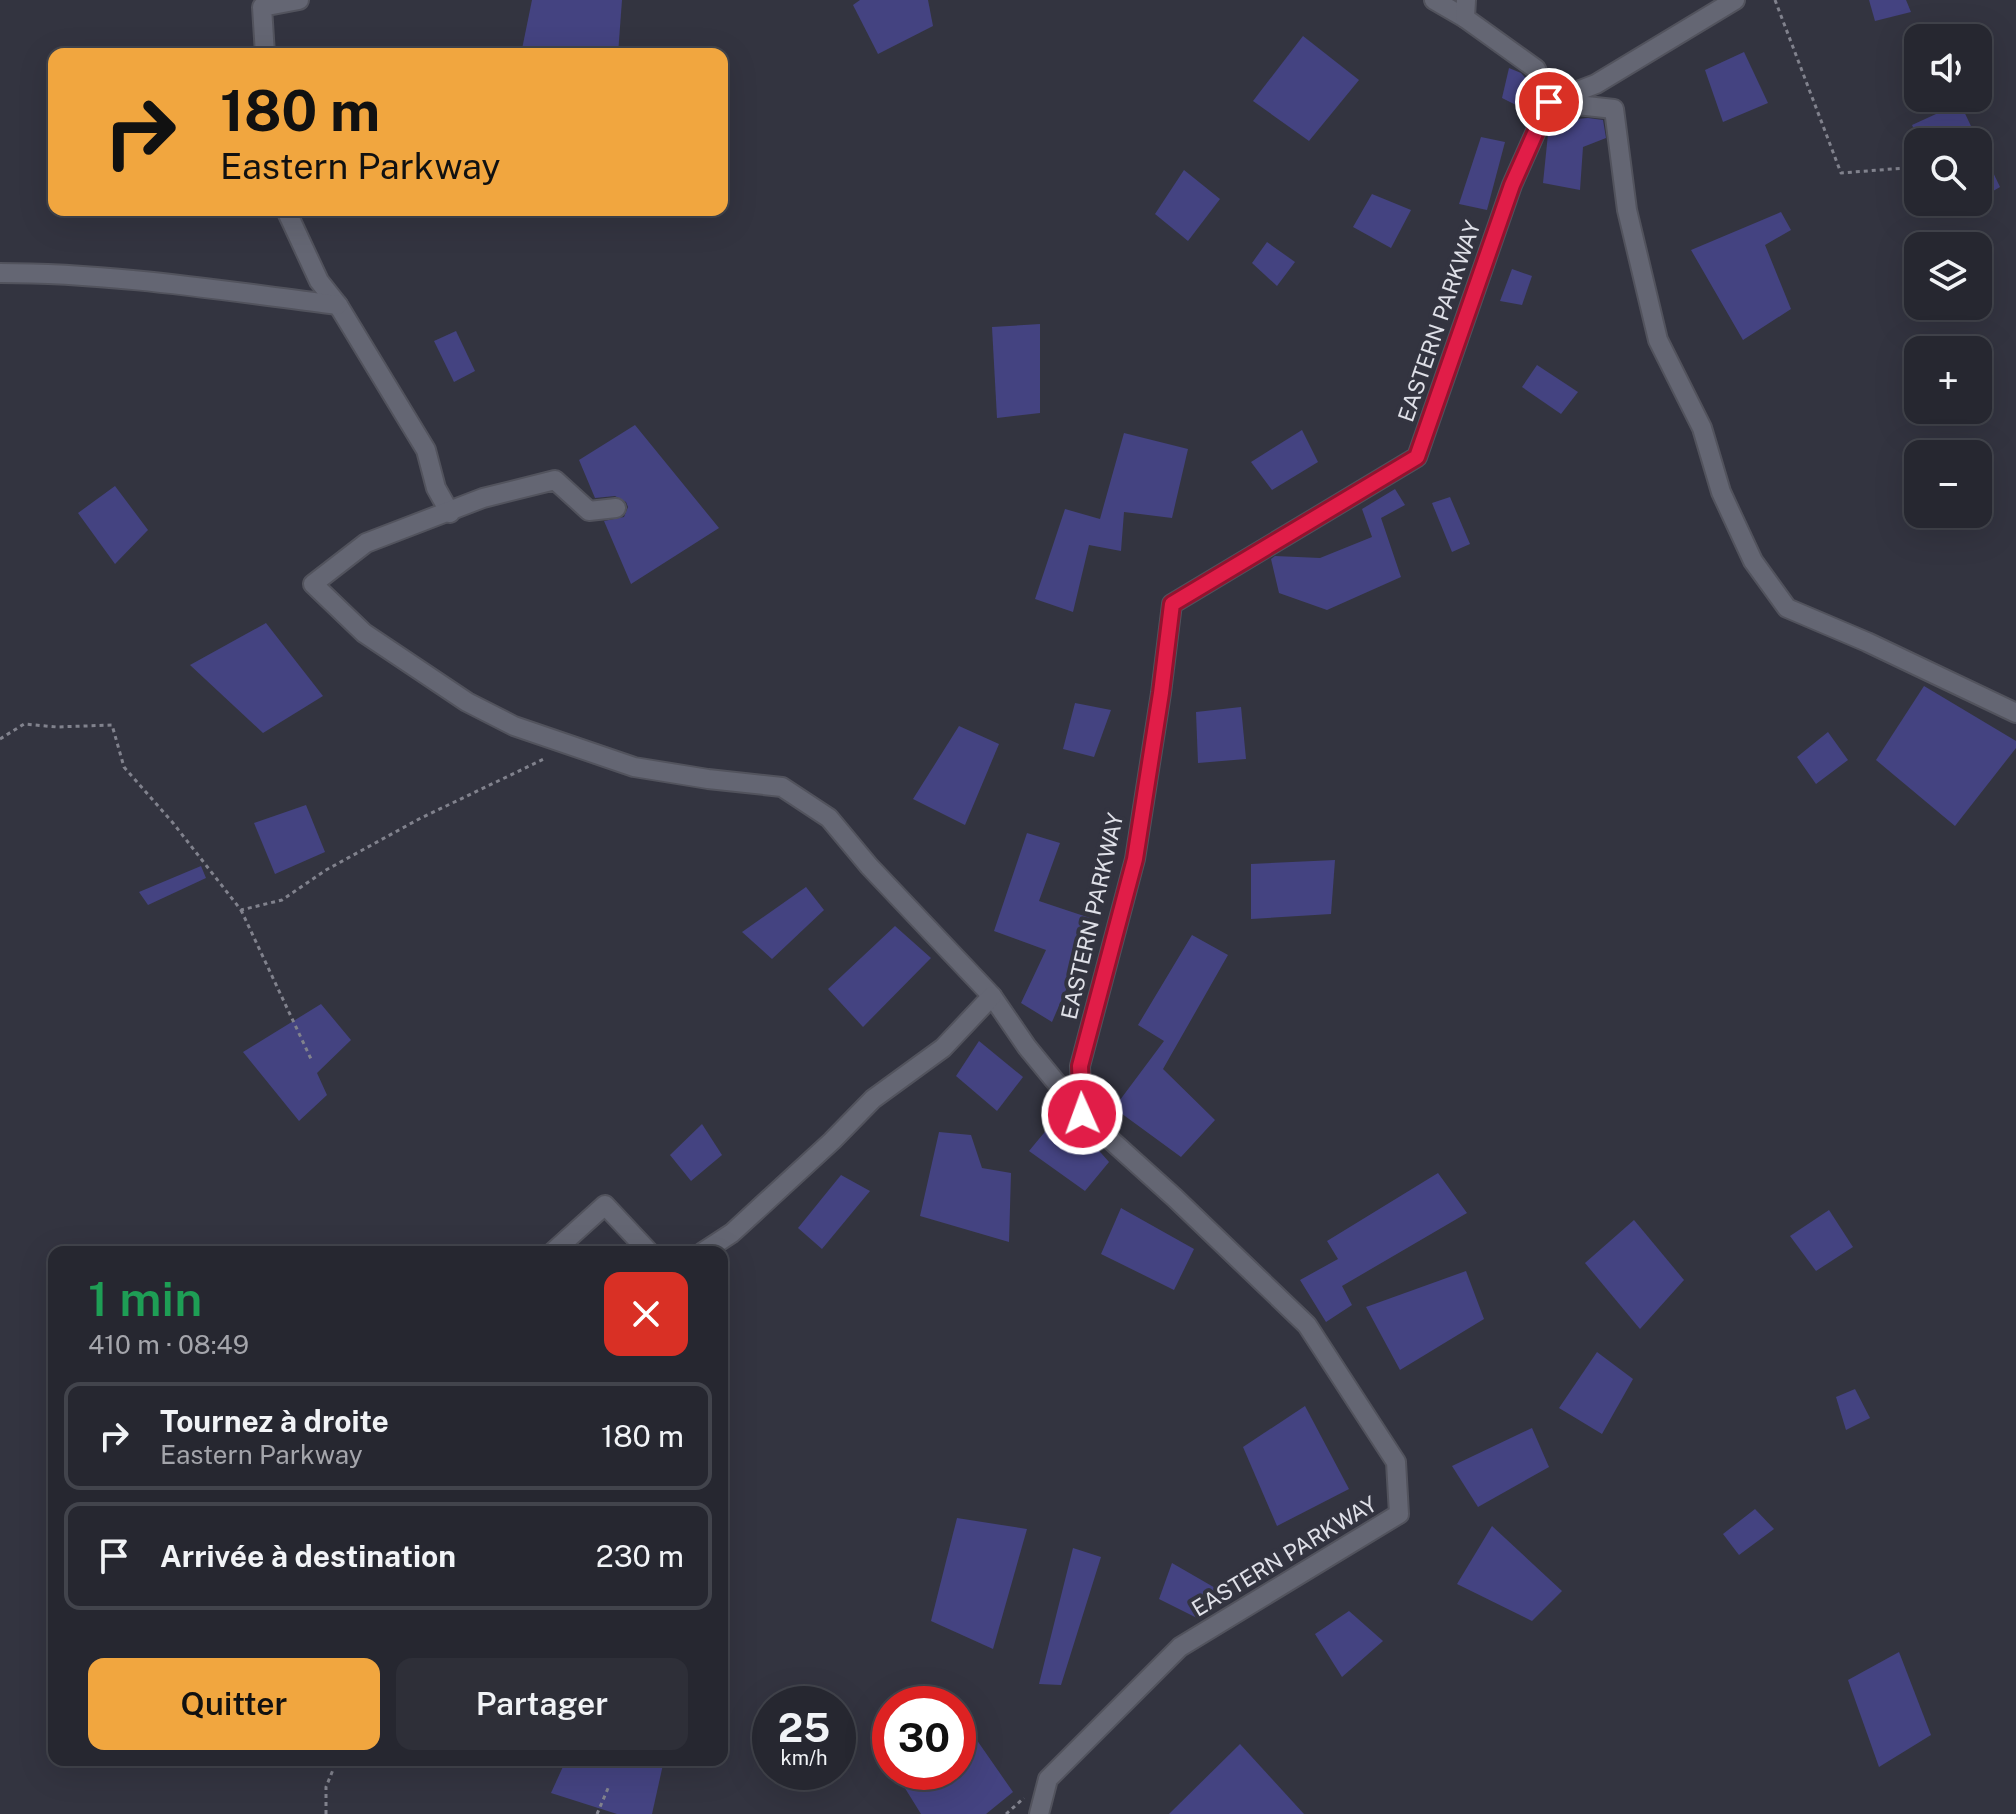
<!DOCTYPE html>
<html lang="fr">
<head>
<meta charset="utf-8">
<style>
	:root { --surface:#262730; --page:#2e2f38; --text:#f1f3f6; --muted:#a4a5ab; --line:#42444c; --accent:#f1a63f }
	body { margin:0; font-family:"Public Sans",sans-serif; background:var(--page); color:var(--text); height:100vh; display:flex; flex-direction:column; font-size:30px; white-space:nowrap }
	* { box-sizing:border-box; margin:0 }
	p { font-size:26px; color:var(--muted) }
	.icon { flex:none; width:44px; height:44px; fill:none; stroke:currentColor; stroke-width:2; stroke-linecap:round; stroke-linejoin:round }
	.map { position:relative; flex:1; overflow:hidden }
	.panel { position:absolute; left:48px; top:1246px; width:680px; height:520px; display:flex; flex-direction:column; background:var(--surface); border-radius:16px; box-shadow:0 8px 32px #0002,0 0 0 2px var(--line) }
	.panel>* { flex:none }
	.guide { position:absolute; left:48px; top:48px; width:680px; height:168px; border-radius:16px; box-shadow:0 8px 32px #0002,0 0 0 2px var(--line); background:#f1a63f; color:#111; overflow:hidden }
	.fabs { position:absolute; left:1904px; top:24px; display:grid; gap:16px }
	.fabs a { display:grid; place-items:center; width:88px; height:88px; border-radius:16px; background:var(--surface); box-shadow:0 8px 32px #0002,0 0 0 2px var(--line); font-size:40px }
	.speed { position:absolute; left:752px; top:1686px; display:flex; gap:16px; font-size:40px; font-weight:700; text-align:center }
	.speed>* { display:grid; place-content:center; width:104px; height:104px; border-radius:50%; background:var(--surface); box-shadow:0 8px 32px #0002,0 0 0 2px var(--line); line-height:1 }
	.speed small { font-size:20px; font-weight:400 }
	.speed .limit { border:12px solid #d22; background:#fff; color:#111 }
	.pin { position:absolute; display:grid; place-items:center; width:68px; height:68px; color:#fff; margin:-34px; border:4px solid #fff; border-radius:50%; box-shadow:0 2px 8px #0007 }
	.me { position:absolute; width:88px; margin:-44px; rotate:358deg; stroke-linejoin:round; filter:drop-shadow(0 0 6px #0008) }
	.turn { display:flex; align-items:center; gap:28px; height:168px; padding:0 40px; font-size:36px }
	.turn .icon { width:104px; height:104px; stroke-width:2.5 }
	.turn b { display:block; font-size:56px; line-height:68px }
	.round { display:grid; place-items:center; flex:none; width:84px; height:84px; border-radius:16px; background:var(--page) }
	.overview { display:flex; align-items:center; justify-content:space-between; height:136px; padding:0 40px }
	h1 { font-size:48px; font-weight:600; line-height:60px; color:#1e9e55 }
	.cta { display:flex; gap:16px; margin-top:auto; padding:16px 40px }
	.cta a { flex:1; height:92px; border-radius:16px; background:var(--accent); color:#111; font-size:32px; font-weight:600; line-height:92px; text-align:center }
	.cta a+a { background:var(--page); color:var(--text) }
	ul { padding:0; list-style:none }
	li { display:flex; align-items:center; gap:24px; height:108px; margin:0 16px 12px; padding:0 24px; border:4px solid var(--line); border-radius:16px }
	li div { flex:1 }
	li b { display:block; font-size:30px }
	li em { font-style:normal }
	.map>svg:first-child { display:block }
</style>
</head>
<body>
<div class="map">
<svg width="2016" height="1814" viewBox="0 0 2016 1814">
	<rect width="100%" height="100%" fill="#333440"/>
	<g fill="#444381">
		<polygon points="532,0 622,0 618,54 521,54"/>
		<polygon points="860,0 928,0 933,26 878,54 853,5"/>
		<polygon points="1869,0 1906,0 1911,12 1875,21"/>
		<polygon points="1303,36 1359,80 1309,141 1253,101"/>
		<polygon points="1744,52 1768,103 1723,122 1705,70"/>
		<polygon points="1509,68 1521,73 1528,81 1523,105 1516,105 1502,98"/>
		<polygon points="1960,103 2000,187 1978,200 1978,142 1920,142 1912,125"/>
		<polygon points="1588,118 1603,120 1606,138 1583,147 1580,190 1543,183 1548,134 1554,121"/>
		<polygon points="1481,137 1505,142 1487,210 1459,204"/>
		<polygon points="1184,170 1220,199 1188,241 1155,214"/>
		<polygon points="1372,194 1411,210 1391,248 1353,227"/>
		<polygon points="1781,212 1791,230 1765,245 1791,309 1743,340 1691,250"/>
		<polygon points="1267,242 1295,262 1277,286 1252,263"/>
		<polygon points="1512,269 1532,276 1522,305 1500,301"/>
		<polygon points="1040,324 1040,413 997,418 992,327"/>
		<polygon points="456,331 475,371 454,382 434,341"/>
		<polygon points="1537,365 1578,392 1561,414 1522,387"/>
		<polygon points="635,425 719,528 631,584 604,521 624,517 628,507 626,502 615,496 595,498 579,460"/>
		<polygon points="1302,430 1318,462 1272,490 1251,462"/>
		<polygon points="1124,433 1188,449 1172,518 1124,512 1121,551 1089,545 1073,612 1035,599 1065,509 1100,519"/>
		<polygon points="115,486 148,530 115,564 78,513"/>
		<polygon points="1395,489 1405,505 1381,518 1401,577 1327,610 1279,593 1271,559 1275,556 1320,558 1372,537 1362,509"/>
		<polygon points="1450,497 1470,544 1452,552 1432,503"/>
		<polygon points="266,623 323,696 263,733 190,665"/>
		<polygon points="1924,686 2016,741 2016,748 1955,826 1876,760"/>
		<polygon points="1075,703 1111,710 1094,757 1063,749"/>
		<polygon points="1241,707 1246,759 1198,763 1196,712"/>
		<polygon points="959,726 999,744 965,825 913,799"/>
		<polygon points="1828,732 1848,760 1816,784 1797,757"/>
		<polygon points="306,805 325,852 275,874 254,823"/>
		<polygon points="1027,833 1060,843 1039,901 1093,919 1081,958 1080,957 1052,1022 1021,1003 1046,950 994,931"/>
		<polygon points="1335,860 1331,914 1251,919 1251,864"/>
		<polygon points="201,866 206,878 148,905 139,892"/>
		<polygon points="806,887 824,910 772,959 742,932"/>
		<polygon points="895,926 931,958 863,1027 828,989"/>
		<polygon points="1192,935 1228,955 1163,1069 1215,1120 1181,1157 1114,1108 1164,1041 1138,1025"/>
		<polygon points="321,1004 351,1040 317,1073 327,1095 299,1121 243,1052"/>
		<polygon points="979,1041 1023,1077 997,1111 956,1076"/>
		<polygon points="1063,1110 1109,1162 1085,1191 1029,1151"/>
		<polygon points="702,1124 722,1155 691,1181 670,1155"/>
		<polygon points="939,1132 971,1135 982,1168 1011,1173 1009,1242 920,1216"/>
		<polygon points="1438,1173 1467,1213 1342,1286 1352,1305 1326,1322 1300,1280 1338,1259 1327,1241"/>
		<polygon points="841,1175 870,1191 822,1249 798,1228"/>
		<polygon points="1121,1208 1194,1249 1174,1290 1101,1254"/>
		<polygon points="1829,1210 1853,1247 1816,1271 1790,1236"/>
		<polygon points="1634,1220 1684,1280 1640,1329 1585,1263"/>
		<polygon points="1466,1271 1484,1319 1400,1370 1366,1307"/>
		<polygon points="1597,1352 1633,1379 1602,1434 1559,1408"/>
		<polygon points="1855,1389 1870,1418 1846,1430 1836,1397"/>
		<polygon points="1305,1406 1349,1489 1277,1526 1243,1447"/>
		<polygon points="1532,1428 1549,1467 1478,1507 1452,1466"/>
		<polygon points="1755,1509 1774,1529 1739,1555 1723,1534"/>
		<polygon points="957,1518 1027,1529 993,1649 931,1621"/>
		<polygon points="1492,1526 1562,1591 1532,1621 1457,1584"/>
		<polygon points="1073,1548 1101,1557 1061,1685 1039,1684"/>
		<polygon points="1172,1563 1217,1589 1201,1620 1159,1599"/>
		<polygon points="1349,1611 1383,1641 1342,1677 1315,1634"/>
		<polygon points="1899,1652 1931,1735 1879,1767 1848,1680"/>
		<polygon points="958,1713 1013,1792 986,1814 921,1814 895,1772 958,1772"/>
		<polygon points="1240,1744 1304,1814 1169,1814"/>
		<polygon points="566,1760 664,1760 652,1814 617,1814 551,1793"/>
	</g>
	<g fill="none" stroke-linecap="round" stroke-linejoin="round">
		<g stroke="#52535d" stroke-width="22">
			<g id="street">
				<polyline points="1434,0 1465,18"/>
				<polyline points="1466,0 1465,18 1536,69 1549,102 1614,109 1627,210 1658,340 1702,428 1721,492 1753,561 1787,608 1867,642 2016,713"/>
				<polyline points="265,54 262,7 299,0"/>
				<polyline points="286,210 319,281 338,305 426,450 436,488 450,513"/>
				<path d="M0,273C114,273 225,291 338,305"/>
				<polyline points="616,508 589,511 555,480 483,498 366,543 313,584 364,633 467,702 514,726 634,767 708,779 782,787 829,818 869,866 992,996 1027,1047 1082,1114"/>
				<polyline points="553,1252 605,1205 649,1252"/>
				<polyline points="703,1252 732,1233 832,1141 873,1099 943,1048 992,996"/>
				<polyline points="1039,1814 1048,1779 1180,1647 1399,1514 1396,1462 1307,1325 1175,1198 1082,1114 1080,1066 1135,859 1161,693 1172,604 1417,457 1512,185 1549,102 1596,84 1735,0"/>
			</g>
		</g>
		<g stroke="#81828d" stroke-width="3" stroke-dasharray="4 4" stroke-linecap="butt">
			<polyline points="1775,0 1841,173 1918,167"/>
			<polyline points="0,739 24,724 57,727 112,725 124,767 173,823 241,910 282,900 326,870 419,819 546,758"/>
			<polyline points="241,910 311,1059"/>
			<polyline points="326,1814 326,1787 337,1760"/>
			<polyline points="597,1814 609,1786"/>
			<polyline points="1006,1814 1024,1798"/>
		</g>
		<use href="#street" stroke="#646673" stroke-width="18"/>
	</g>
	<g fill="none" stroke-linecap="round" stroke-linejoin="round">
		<g stroke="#92132f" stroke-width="20">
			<polyline id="route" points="1082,1114 1080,1066 1135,859 1161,693 1172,604 1417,457 1512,185 1549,102"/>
		</g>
		<use href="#route" stroke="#e11d48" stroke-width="14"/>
	</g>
	<g text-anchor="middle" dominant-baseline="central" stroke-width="8" stroke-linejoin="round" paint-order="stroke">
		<g font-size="22" fill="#dfe0e8" stroke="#333440">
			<text transform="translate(1439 321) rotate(-71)">EASTERN PARKWAY</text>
			<text transform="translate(1092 916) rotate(-77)">EASTERN PARKWAY</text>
			<text transform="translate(1284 1556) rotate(-31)">EASTERN PARKWAY</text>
		</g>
	</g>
</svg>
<div class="fabs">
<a><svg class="icon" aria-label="sound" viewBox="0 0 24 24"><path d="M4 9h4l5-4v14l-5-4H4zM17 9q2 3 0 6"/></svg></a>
<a><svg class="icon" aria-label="search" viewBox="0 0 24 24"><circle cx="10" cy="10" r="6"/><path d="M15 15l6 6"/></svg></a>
<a><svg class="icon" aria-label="layers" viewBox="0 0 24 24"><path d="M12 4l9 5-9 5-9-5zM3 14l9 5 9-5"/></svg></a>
<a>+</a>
<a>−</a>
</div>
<div class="speed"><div>25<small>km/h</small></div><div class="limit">30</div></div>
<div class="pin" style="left:1549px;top:102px;background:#d93025"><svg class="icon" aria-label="arrive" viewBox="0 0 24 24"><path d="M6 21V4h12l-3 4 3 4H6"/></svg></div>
<svg class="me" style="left:1082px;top:1114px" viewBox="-20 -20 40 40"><circle r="17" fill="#e11d48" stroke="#fff" stroke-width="3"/><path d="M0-11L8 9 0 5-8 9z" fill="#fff"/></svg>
<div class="guide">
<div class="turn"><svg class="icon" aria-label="right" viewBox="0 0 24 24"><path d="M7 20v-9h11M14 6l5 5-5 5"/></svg><div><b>180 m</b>Eastern Parkway</div></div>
</div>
<section class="panel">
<div class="overview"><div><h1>1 min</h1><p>410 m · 08:49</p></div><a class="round" style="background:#d93025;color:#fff"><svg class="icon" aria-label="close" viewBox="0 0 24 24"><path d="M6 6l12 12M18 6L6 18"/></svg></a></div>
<ul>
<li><svg class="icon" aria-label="right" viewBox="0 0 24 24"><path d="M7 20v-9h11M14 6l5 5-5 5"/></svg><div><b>Tournez à droite</b><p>Eastern Parkway</p></div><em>180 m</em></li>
<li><svg class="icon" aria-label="arrive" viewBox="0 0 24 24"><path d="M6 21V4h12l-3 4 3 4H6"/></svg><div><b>Arrivée à destination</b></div><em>230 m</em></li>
</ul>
<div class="cta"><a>Quitter</a><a>Partager</a></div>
</section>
</div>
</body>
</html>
